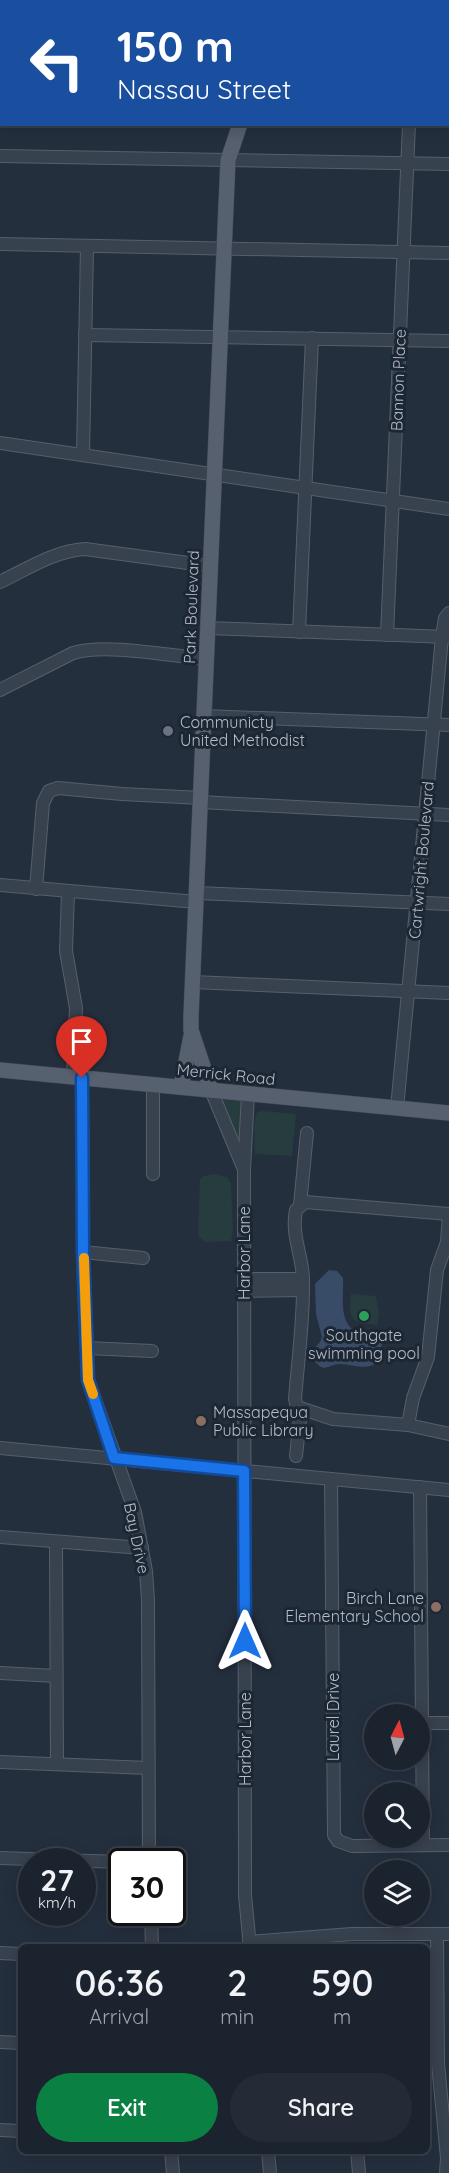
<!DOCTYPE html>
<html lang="en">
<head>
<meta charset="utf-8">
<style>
	:root { --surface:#1b232e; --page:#242b36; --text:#f1f3f6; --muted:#a0a4aa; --line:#39404a; --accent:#0b8043 }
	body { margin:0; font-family:Quicksand,sans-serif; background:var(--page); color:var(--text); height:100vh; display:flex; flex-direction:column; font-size:22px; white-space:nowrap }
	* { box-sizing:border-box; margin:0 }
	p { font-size:20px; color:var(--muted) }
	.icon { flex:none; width:33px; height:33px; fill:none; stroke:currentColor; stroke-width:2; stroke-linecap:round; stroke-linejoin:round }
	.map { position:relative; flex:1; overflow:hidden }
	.drawer { position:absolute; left:18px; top:1944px; width:412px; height:210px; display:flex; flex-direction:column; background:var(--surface); border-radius:9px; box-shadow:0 3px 15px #0003,0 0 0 2px var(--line) }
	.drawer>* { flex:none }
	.guide { position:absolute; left:0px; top:0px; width:450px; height:126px; box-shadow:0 3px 15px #0003,0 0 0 2px var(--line); background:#1a4fa0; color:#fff; overflow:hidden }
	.needle { width:39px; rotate:6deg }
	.tools { position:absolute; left:364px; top:1704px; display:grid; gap:12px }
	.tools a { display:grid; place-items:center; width:66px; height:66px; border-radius:50%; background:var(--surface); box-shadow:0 3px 15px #0003,0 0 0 2px var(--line); font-size:30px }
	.speed { position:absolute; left:18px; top:1848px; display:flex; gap:12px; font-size:30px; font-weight:700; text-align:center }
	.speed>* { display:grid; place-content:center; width:78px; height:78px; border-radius:50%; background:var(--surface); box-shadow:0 3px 15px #0003,0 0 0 2px var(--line); line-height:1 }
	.speed small { font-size:15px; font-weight:400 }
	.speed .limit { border:3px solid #111; border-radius:9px; background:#fff; color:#111 }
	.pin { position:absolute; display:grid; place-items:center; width:51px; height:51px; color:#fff; margin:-62px -26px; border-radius:50% 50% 50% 0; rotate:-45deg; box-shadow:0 0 6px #0007 }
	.pin .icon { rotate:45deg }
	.me { position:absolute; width:66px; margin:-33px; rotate:0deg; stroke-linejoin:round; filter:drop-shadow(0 0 4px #0008) }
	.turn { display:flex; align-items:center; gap:21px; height:126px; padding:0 18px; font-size:27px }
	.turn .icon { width:78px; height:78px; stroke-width:2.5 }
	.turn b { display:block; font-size:42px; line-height:51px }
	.eta { display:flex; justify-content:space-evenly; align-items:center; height:102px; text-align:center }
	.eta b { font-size:36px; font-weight:600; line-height:42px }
	.action { display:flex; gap:12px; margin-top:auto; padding:12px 18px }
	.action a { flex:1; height:69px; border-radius:36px; background:var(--accent); color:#fff; font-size:24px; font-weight:600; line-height:69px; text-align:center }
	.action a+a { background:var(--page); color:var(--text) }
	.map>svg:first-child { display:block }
</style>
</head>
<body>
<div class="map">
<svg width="449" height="2173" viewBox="0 0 449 2173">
	<rect width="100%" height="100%" fill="#242f3e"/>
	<g fill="#263c3f">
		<polygon points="212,1091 247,1095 243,1166"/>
		<polygon points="263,1111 296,1114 292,1156 255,1154 254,1126 257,1112"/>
		<polygon points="214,1174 227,1177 231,1183 233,1231 231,1241 205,1242 198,1236 200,1179 204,1176"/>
		<path d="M351,1294L376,1296L379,1313L377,1325C351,1322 348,1322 351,1294Z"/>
	</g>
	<path fill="#394c67" d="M329,1270L337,1271L343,1278C344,1296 337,1325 360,1334C366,1336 373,1335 379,1338L382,1344L378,1362C366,1372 351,1363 339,1364C334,1364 329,1367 324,1368C315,1365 314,1360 313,1350L320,1342L322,1337L316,1314L315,1284Z"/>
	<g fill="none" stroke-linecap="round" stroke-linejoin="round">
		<g stroke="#565f6c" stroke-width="14">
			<g id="minor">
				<polyline points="414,2 414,0"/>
				<polyline points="0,32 1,0"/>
				<polyline points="0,67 2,67"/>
				<polyline points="448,76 449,76"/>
				<polyline points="0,156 449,164"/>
				<polyline points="0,244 449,253"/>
				<polyline points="85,335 449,341"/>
				<polyline points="0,443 449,509"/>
				<polyline points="83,455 87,246"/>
				<path d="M0,582C27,569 54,551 85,549L210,566"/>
				<polyline points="208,628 449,637"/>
				<polyline points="299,632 312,338"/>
				<polyline points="387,635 409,124"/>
				<path d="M0,690L73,653C107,643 170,656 207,659"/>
				<polyline points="204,716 449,725"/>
				<polyline points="200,802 449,815"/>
				<polyline points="0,885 197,902"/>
				<polyline points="36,889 43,803 49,791 58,788 122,794 201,798"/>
				<polyline points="68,892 66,951 76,1008 73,1077"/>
				<polyline points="197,893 449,904"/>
				<polyline points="193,982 449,993"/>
				<polyline points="82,1078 83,1252 88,1380 135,1512 146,1571 148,1600 149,1862"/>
				<polyline points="153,1085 153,1174"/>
				<polyline points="211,1090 243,1167"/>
				<polyline points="248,1094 244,1170 245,1895 250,1947"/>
				<polyline points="397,1108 442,637 445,618 449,613"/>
				<polyline points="300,1205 307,1133"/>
				<path d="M449,1214L305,1202L296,1210C291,1234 302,1255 303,1278C304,1319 298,1359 295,1399L297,1407L333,1419L408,1425L449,1434"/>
				<polyline points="83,1252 143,1258"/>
				<polyline points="245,1279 303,1279"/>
				<polyline points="245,1291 303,1290"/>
				<polyline points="87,1348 152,1351"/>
				<polyline points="408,1425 413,1398 428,1357 437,1270 447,1242 449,1215"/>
				<polyline points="0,1448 449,1490"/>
				<polyline points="296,1456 301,1409"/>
				<polyline points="331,1479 334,1835 338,1841 352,1846 449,1845"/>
				<polyline points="420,1487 423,1845"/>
				<polyline points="0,1537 142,1548"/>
				<polyline points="56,1542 57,1764"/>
				<polyline points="0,1673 56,1676"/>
				<polyline points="422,1723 449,1723"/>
				<polyline points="0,1762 148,1768"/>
				<polyline points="0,1858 122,1862"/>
				<polyline points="151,1912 152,1947"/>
				<polyline points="437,1934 438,2064 447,2158 446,2173"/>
				<polyline points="249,1942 352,1934 449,1934"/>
				<polyline points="0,1953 21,1954"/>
				<polyline points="0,2042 21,2043"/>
				<polyline points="0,2130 21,2131"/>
				<polyline points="171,2151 173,2173"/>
				<polyline points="268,2151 270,2173"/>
				<polyline points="357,2151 359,2173"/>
			</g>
		</g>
		<g stroke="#414a57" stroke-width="16">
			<g id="major">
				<polyline points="284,2 285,0"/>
				<polyline points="0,1070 449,1113"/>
				<polyline points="181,1087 191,1036"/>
				<polyline points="211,1090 191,1030 191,1016 228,160 240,124"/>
			</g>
		</g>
		<use href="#minor" stroke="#38414e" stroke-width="12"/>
		<use href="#major" stroke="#56606e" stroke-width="15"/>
	</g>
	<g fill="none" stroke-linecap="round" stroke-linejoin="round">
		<g stroke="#114b97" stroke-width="15">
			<polyline id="route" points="82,1078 83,1252 88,1380 114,1458 244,1471 245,1641"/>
		</g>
		<use href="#route" stroke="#1a73e8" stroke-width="10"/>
		<polyline stroke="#f59e0b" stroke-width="10" points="84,1258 88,1380 93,1394"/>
	</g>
	<circle fill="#6b7280" stroke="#1d2633" stroke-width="2" cx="168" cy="731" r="6"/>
	<circle fill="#2e9e5b" stroke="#1d2633" stroke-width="2" cx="364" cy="1316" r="6"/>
	<g fill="#8d6e63" stroke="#1d2633" stroke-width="2">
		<circle cx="201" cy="1421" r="6"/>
		<circle cx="436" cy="1607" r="6"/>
	</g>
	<g text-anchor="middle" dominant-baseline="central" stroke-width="6" stroke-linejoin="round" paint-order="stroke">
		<g font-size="16" fill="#b4bcc9" stroke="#1d2633">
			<text transform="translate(398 380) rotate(-88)">Bannon Place</text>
			<text transform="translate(191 607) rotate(-88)">Park Boulevard</text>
			<text transform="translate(421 860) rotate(-85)">Cartwright Boulevard</text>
			<text transform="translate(226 1074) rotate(6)">Merrick Road</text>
			<text transform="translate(244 1253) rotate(-90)">Harbor Lane</text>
			<text transform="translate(137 1538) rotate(78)">Bay Drive</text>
			<text transform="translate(333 1717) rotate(-90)">Laurel Drive</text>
			<text transform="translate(245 1739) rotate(-90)">Harbor Lane</text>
		</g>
		<g font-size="16" fill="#b4bcc9" stroke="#1d2633" text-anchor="start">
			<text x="180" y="722">Communicty<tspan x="180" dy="18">United Methodist</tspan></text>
			<text x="364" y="1335" text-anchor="middle">Southgate<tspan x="364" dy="18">swimming pool</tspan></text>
			<text x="213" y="1412">Massapequa<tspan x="213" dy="18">Public Library</tspan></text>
			<text x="424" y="1598" text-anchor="end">Birch Lane<tspan x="424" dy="18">Elementary School</tspan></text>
		</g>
	</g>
</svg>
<div class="tools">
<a><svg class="needle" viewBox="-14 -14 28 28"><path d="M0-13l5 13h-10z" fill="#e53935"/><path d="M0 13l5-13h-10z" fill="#a0a4aa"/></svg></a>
<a><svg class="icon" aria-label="search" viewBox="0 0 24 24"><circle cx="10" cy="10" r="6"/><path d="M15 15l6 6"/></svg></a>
<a><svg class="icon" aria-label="layers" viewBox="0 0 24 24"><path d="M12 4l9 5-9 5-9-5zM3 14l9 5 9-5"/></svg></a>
</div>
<div class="speed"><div>27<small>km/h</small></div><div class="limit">30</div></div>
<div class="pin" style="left:82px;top:1078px;background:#d93025"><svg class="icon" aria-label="arrive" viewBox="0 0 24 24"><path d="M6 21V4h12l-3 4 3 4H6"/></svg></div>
<svg class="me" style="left:245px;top:1641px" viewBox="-20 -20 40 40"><path d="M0-17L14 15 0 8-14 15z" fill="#1a73e8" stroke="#fff" stroke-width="4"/></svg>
<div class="guide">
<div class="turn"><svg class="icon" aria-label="left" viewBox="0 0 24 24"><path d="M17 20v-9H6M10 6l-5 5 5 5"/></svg><div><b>150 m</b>Nassau Street</div></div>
</div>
<section class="drawer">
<div class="eta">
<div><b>06:36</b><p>Arrival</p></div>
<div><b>2</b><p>min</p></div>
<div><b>590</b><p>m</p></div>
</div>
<div class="action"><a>Exit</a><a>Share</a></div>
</section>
</div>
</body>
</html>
